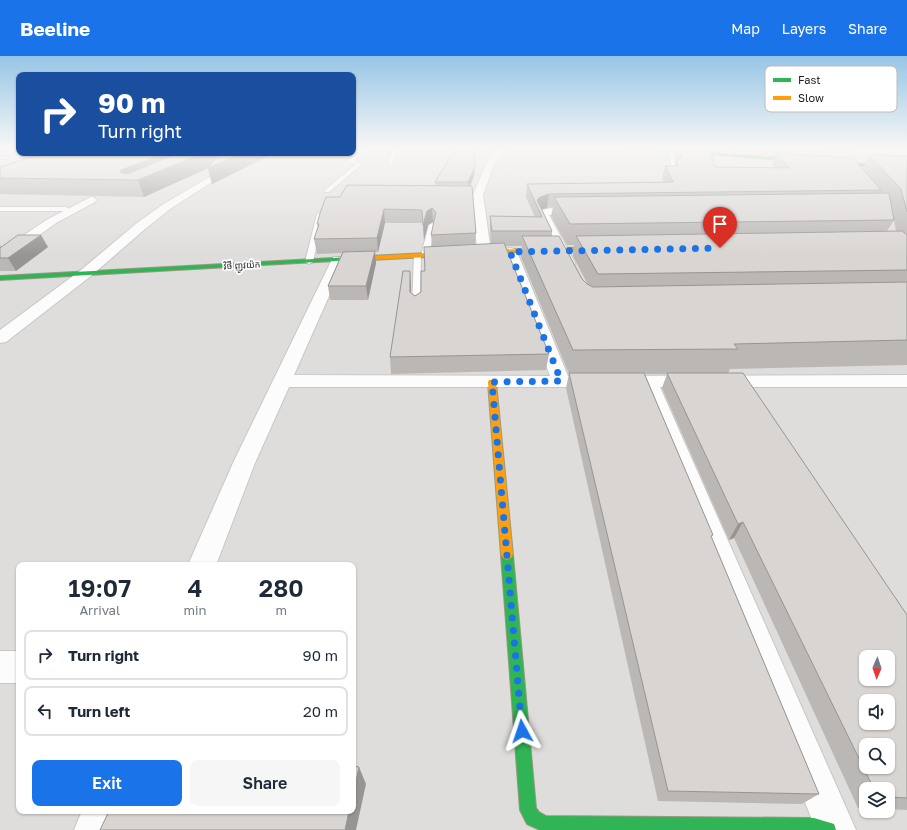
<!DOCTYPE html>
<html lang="en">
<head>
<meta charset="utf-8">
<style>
	:root { --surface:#fff; --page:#f6f6f7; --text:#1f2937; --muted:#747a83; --line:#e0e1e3; --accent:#1a73e8 }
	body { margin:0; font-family:"Golos Text","Noto Sans Khmer",sans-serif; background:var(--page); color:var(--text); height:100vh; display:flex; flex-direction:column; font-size:15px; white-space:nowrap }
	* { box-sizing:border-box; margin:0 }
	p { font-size:13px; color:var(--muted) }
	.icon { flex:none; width:22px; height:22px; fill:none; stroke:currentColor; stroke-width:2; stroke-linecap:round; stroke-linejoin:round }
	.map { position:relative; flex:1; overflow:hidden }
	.drawer { position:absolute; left:16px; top:506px; width:340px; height:252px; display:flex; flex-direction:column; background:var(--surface); border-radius:8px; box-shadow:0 1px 3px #0004 }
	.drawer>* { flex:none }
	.top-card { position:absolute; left:16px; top:16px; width:340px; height:84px; border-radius:8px; box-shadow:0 1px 3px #0004; background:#1a4fa0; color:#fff; overflow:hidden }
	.needle { width:26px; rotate:182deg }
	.tools { position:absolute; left:859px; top:594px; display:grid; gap:8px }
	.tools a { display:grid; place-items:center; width:36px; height:36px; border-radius:8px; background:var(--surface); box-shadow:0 1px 3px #0004; font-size:20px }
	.pin { position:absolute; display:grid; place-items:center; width:34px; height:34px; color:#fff; margin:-41px -17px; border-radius:50% 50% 50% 0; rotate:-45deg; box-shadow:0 0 4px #0007 }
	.pin .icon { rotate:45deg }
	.me { position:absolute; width:44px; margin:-22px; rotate:355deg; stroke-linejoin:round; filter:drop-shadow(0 0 3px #0008) }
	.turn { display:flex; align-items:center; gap:14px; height:84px; padding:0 16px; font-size:18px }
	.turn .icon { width:52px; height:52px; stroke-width:2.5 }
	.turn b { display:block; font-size:28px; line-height:34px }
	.eta { display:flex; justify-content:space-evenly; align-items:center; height:68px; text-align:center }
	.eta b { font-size:24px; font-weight:600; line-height:28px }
	.button { display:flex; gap:8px; margin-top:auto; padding:8px 16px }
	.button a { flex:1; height:46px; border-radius:8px; background:var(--accent); color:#fff; font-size:16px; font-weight:600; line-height:46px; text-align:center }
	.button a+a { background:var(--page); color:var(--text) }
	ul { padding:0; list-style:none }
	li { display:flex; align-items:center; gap:12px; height:50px; margin:0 8px 6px; padding:0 8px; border:2px solid var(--line); border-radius:8px }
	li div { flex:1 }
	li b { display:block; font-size:15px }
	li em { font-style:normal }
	header { display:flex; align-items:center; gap:24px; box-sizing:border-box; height:56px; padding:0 20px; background:var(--accent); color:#fff }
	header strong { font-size:19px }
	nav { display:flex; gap:22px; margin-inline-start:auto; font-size:14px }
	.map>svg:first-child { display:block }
</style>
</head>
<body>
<header>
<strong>Beeline</strong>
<nav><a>Map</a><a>Layers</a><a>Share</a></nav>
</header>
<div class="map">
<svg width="907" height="774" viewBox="0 0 907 774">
	<rect width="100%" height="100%" fill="#efedea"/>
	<path fill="#dedddb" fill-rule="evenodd" d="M0,92H19V97H353V92H807L907,99V774H0ZM19,509H353V755H19ZM866,601H888V623H866ZM866,645H888V667H866ZM866,689H888V711H866ZM866,733H888V755H866Z"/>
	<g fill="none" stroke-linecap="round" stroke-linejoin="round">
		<g stroke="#c8c7c6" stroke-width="2">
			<g id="lane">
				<polygon points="367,92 372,92 354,105 361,107 361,109 329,136 325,136 325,134 356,108 348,106 348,104"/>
				<polygon points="398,92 403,92 395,99 393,108 389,108 391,98"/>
				<polygon points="726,92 730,92 731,100 727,99"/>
				<polygon points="670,94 672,95 676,113 674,114 672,113 668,95"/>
				<polygon points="39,97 46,97 24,105 20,104"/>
				<polygon points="300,97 304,97 304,98 302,99"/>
				<polygon points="0,100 9,101 9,102 7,103 0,102"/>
				<polygon points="0,151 66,151 69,153 66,155 0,155"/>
				<polygon points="320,156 323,158 313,206 309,208 305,206 317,158"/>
				<polygon points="432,167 435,169 429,199 425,201 421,199 429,169"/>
				<polygon points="414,198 417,198 421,200 420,251 416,254 412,251"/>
			</g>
		</g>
		<g stroke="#c8c7c6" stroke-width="2">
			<g id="street">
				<polygon points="496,92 504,92 494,108 483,139 491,196 489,199 479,199 477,196 473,139 486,108"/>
				<polygon points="209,121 214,124 212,126 170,153 145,173 91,220 6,286 0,287 0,274 81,214 137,167 162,149"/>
				<polygon points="91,141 95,142 96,144 95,146 56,167 5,204 0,205 0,195 48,163"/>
				<path d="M582,152L586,153L588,155L586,157L549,159L575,207L573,210H563L537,158C544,149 571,152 582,152Z"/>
				<polygon points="510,192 515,193 517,196 568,320 907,319 907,331 660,331 856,774 816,774 641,331 289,331 255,407 216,509 188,509 233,407 333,201 343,201 345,204 294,319 550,320 503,196 505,193"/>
				<rect x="0" y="595" width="19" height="32"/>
				<polygon points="82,755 122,755 114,774 74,774"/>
			</g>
		</g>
		<g stroke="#9a9a80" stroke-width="2">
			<g id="fast">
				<polygon points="622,92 640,92 907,111 907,113"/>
				<polygon points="351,201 353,202 353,204 0,224 0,220"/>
				<polygon points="507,494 511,496 513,499 536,752 539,756 546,760 814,762 834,768 836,774 540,774 527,768 520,754 501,499 503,496"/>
			</g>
		</g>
		<g stroke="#9a9a80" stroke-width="2">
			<g id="slow">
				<polygon points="604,191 606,192 606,194 484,198 351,205 348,203 351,201 484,194"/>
				<polygon points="489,324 492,324 496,326 513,499 511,502 507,504 503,502 501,499 488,326"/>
			</g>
		</g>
		<use href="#lane" fill="#fdfcfc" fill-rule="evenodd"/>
		<use href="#street" fill="#fdfcfc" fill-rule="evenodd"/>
		<use href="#fast" fill="#30b455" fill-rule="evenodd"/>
		<use href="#slow" fill="#ff9f0a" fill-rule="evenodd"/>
	</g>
	<g fill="#bab7b5" fill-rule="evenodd">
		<path d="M676,92H709L715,111L775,112L772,108L776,97L863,113L869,99L907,100V309L730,313L728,317L907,559V754L888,753V733H866V752H858L734,482L729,484L662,332L667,318H645L711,481L819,738L802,748L658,745L566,332L569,318L521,201L522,190H505L549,298L546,314L391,318L390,301L411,230V237L415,240L421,236L425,215L432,191L431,179L434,167L433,166L428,169L424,184L423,167H385L378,196H375L376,207L368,244H330L328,230L342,197L317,198L314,183L318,173L317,168L340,141L435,130V126L474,120L470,130L476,177L475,189L491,188L490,175V160L535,161L526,141L527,128L664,127L662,122L665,110H675L676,107L675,99ZM553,151L551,160L567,189H574L573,200L588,229L582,223L552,180V175L542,153L547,152ZM892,154L896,175H887L894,164Z"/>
		<polygon points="45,97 275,97 212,128 208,112 144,141 0,138 0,111"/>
		<polygon points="0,188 1,191 48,191 16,215 0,215"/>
	</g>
	<g fill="#979593">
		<polygon points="166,97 234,97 235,100 144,141 138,124 120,116 121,114"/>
		<polygon points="241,97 275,97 212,128 208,112"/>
		<polygon points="475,111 474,120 468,135 468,126"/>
		<polygon points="549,138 547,152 539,154 537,144 540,141"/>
		<polygon points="432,152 433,166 428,169 424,184 423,169 427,155"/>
		<polygon points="384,153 385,167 378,196 377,182"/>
		<polygon points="41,179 48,191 16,215 8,202"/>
		<polygon points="375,195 376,207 368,244 366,230"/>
		<polygon points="410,215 411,230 410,251"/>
		<polygon points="743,466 734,482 729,484 738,468"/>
		<polygon points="359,711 366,728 356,774 345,774 349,755 353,755 353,739"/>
	</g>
	<g fill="#d8d5d2" stroke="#979593" fill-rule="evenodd">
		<polygon points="456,92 474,92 475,111 468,126 435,126"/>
		<polygon points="678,92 709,92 715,111 790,112 776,97 853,102 881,134 549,138 540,141 537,144 552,175 492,175 490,160 542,161 527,128 673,126 665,110 677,110 677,104 681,101"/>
		<polygon points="45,97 166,97 121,114 120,116 127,118 180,97 203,97 138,124 0,122 0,111"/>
		<polygon points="221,97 241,97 208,112"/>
		<polygon points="869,99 907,100 907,156 901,133"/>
		<polygon points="347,129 472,130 476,177 431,179 436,156 432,152 427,155 423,169 422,154 384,153 377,182 314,183 319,168 317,168 320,157 326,141 340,141"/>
		<polygon points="889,137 894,164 570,168 554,141"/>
		<polygon points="902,175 907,179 907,214 598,218 576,180"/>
		<polygon points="18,179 41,179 8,202 0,202 0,192"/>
		<polygon points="522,180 559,180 582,223 587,228 593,231 907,226 907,284 734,288 738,293 573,294"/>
		<polygon points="504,187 549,298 390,301 403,215 410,215 410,236 415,240 421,236 421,215 425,215 424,191"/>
		<polygon points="375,195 366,230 328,230 343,196"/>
		<polygon points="569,317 644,317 713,479 711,480 819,738 668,735"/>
		<path d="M667,317H743L907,559V742L888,741V733H874L743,466L738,468ZM866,601H888V623H866ZM866,645H888V667H866ZM866,689H888V711H866Z"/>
		<polygon points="353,710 359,711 353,739"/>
		<polygon points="109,755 349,755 345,774 100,774"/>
	</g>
	<linearGradient id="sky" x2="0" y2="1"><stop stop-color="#96c5e6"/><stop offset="0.46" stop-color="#f8f7f6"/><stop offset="1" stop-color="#f8f7f6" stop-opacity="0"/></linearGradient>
	<rect width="907" height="200" fill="url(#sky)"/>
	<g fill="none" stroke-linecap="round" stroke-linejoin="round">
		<polyline stroke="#1a73e8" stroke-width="7" stroke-dasharray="0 12.6" points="522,675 492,326 561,325 510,196 720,192"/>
	</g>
	<g text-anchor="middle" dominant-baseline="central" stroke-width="3.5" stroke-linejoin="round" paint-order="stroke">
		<g font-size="9" fill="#212121" stroke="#fff">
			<text transform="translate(242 209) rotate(-3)">វិថី ញូវយ៉ក</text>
		</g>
	</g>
	<rect x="765" y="10" width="132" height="46" rx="6" fill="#fff" stroke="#bcbcbc" stroke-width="1"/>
	<rect x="773" y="22" width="18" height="4" fill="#30b455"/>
	<rect x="773" y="40" width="18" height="4" fill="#ff9f0a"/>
	<g font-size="11" fill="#212121">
		<text x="798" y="28">Fast</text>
		<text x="798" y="46">Slow</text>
	</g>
</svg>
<div class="tools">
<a><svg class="needle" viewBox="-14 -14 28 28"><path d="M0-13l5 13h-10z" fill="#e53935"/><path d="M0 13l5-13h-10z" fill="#747a83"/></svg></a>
<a><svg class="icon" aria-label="sound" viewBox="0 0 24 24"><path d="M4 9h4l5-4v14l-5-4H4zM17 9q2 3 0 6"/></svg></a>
<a><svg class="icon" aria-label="search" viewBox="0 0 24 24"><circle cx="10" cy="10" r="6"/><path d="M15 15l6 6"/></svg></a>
<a><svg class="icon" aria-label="layers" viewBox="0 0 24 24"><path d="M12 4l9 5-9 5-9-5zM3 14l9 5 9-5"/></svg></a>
</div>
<div class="pin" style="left:720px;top:192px;background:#d93025"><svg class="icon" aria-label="arrive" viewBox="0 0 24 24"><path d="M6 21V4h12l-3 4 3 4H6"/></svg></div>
<svg class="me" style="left:522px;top:675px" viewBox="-20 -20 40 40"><path d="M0-17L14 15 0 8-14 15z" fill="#1a73e8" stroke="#fff" stroke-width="4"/></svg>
<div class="top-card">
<div class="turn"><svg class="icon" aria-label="right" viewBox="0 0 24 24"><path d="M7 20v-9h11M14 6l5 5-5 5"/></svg><div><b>90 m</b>Turn right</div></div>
</div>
<section class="drawer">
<div class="eta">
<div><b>19:07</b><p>Arrival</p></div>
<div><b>4</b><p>min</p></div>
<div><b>280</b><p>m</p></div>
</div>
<ul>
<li><svg class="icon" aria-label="right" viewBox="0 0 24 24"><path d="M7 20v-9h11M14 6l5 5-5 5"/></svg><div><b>Turn right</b></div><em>90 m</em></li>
<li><svg class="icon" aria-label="left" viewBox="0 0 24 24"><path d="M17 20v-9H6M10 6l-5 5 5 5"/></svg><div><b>Turn left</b></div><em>20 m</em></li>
</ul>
<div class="button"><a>Exit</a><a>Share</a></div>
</section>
</div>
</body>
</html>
